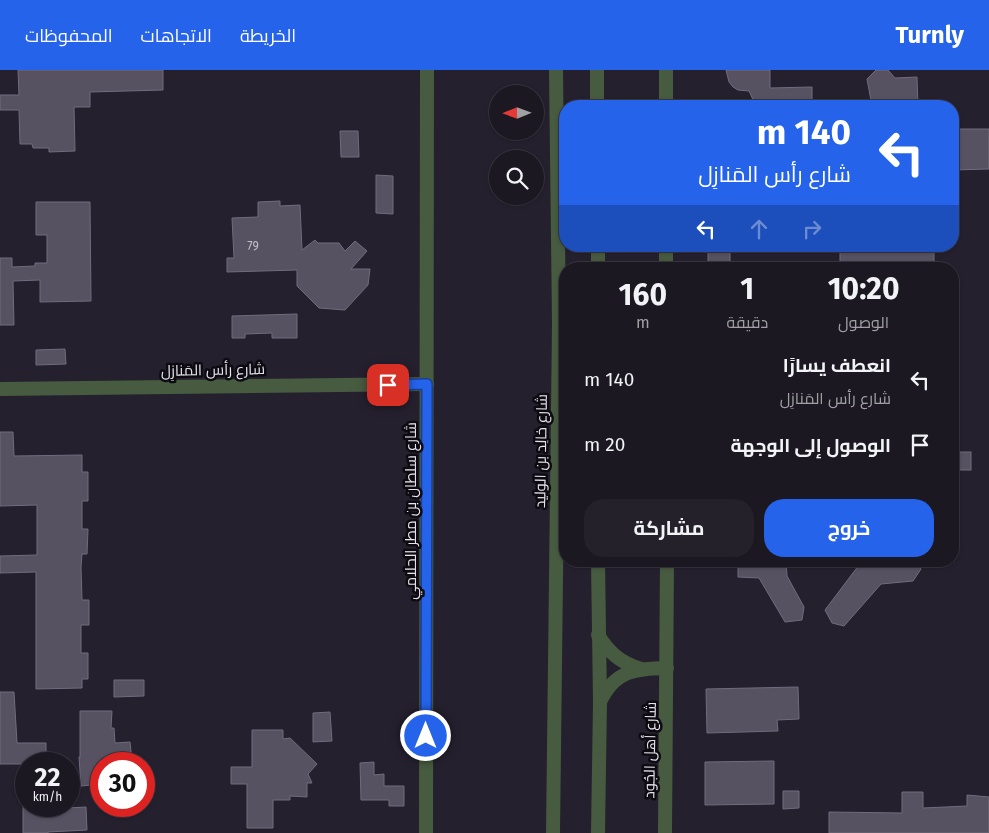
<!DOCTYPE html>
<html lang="ar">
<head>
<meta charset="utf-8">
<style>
	:root { --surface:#1c1822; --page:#25212a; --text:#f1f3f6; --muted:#a0a0a5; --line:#3a3740; --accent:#2563eb }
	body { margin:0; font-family:"Fira Sans",Cairo,sans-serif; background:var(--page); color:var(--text); direction:rtl; height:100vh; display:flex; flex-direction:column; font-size:19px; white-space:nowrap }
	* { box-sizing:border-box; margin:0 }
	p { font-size:16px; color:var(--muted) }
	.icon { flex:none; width:28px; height:28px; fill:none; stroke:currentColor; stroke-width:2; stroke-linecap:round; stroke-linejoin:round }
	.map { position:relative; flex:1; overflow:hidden; direction:ltr }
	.panel { position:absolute; left:559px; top:192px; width:400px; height:305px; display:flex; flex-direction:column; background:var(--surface); border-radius:20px; box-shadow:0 1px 4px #0004,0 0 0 1px var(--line); direction:rtl }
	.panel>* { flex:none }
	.banner { position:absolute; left:559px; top:30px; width:400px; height:152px; border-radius:20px; box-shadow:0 1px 4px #0004,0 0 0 1px var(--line); direction:rtl; background:#2563eb; color:#fff; overflow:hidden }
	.needle { width:32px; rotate:269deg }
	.controls { position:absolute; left:489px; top:15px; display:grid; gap:10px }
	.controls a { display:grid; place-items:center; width:55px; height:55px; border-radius:50%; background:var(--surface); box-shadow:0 1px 4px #0004,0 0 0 1px var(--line); font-size:25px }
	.speed { position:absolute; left:15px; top:682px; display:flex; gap:10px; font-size:25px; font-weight:700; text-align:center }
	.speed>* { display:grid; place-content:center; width:65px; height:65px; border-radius:50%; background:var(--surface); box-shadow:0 1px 4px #0004,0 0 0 1px var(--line); line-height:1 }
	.speed small { font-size:12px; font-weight:400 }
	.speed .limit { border:8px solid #d22; background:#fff; color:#111 }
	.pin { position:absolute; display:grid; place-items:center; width:42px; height:42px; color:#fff; margin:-21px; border-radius:10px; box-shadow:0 2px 8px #0006 }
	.me { position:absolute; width:55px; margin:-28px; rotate:0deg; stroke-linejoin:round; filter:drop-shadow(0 0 4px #0008) }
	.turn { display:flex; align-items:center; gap:18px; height:105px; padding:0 25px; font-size:22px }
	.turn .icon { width:65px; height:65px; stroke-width:2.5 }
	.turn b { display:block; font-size:35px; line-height:42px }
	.lanes { display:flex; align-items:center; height:48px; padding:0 25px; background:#0003; justify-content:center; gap:25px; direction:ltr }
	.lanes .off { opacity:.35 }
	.eta { display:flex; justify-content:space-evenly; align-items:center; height:85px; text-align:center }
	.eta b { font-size:30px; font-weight:700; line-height:35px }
	.cta { display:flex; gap:10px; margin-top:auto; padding:10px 25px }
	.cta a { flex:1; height:58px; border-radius:20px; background:var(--accent); color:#fff; font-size:20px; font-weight:700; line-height:58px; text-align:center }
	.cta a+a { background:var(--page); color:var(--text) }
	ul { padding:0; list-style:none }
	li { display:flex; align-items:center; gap:15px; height:65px; padding:0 25px }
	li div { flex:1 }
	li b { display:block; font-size:19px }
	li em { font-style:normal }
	header { display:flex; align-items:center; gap:30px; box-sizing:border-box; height:70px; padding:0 25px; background:var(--accent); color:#fff }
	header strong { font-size:24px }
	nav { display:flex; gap:28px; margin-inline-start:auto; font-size:18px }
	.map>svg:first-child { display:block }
</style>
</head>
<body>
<header>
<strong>Turnly</strong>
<nav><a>الخريطة</a><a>الاتجاهات</a><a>المحفوظات</a></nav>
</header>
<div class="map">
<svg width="989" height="763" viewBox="0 0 989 763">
	<rect width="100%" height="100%" fill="#25202e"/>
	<g fill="#575262" stroke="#716c7d">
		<polygon points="18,0 163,0 163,20 90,22 90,37 74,37 75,81 49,82 49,78 33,78 32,74 20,74 19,40 0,40 0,25 19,25"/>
		<polygon points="726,0 770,0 770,18 812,17 812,36 756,36 749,21 738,20 733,17 729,12"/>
		<polygon points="876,0 888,0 895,8 917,7 918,36 872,36 867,9"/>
		<polygon points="952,59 989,59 989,99 952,100"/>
		<polygon points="340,61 358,61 359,87 341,87"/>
		<polygon points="376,105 393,106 393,144 376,143"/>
		<polygon points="280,131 280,136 300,135 302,180 315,170 318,173 339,173 345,181 355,171 367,181 351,199 370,199 368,215 345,240 319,238 297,216 297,200 227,202 227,188 234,188 232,148 258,147 258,132"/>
		<polygon points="36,132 90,132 91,231 40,232 40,210 13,211 14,255 0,255 0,188 12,188 12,197 35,196 35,193 47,193 47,165 36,165"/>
		<rect x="708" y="176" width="22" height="20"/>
		<rect x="840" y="176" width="94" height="23"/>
		<polygon points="297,244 297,268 272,268 272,263 245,264 245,268 232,268 232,246"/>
		<polygon points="65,279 66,294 36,295 36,280"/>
		<polygon points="0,362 13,362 14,386 82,385 82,402 88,402 88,431 82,431 82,459 88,459 87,484 82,484 81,497 82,530 89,530 89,555 81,555 81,583 88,583 88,609 82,609 82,618 36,619 36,502 0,503 0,486 37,485 37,435 0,436"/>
		<rect x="952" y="382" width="19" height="18"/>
		<polygon points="760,491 786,491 787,506 804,537 802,550 785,552 759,508 738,507 738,494 758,494"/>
		<polygon points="862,491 916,491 921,499 913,511 881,514 844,556 832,553 825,540"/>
		<polygon points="114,610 144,610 144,626 114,627"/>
		<polygon points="798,617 799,649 777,650 778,661 707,663 706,619"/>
		<polygon points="0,622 14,622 17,673 46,673 46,694 0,694"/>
		<polygon points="80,641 112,641 111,658 114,658 115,673 130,672 132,691 123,691 123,694 101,694 101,714 81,716 79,687 80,687"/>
		<polygon points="330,642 332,671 313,672 313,643"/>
		<polygon points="252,660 283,660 283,669 290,668 317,694 308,704 312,713 307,713 307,727 290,726 290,730 273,730 273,758 247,758 247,714 231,714 231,697 252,697"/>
		<polygon points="774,691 774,734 705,735 705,692"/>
		<polygon points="374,692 374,705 384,704 384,716 404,716 404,736 389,736 389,730 361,730 360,693"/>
		<polygon points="783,721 799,721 799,738 783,739"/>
		<polygon points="902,722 923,722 923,738 967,736 967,725 989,727 989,763 829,763 829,742 902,743"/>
		<polygon points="23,736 48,736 48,739 86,737 87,760 48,762 48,763 23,763"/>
	</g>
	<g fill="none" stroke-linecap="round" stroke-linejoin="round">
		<g stroke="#475b40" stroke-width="14">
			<polyline points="666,0 666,36"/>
			<polyline points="666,176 666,199"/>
			<polyline points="0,319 427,314"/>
			<path d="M598,565C609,583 621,593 641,599"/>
			<path d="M600,632C615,600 635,599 667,598"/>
			<polyline points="426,763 427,0"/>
			<polyline points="665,763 667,491"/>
		</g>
		<g stroke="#475b40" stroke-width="14">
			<polyline points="597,0 597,36"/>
			<polyline points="598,176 598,199"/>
			<polyline points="553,763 559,254 556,0"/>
			<polyline points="598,763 600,632 598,491"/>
		</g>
	</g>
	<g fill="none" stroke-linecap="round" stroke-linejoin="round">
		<g stroke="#184099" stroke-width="12">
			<polyline id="route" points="388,315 427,314 426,666"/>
		</g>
		<use href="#route" stroke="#2563eb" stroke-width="9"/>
	</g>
	<g text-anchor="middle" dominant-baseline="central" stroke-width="5" stroke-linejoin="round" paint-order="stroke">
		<g font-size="12" fill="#c2bfca">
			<text x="253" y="176">79</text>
		</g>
		<g font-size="15" fill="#e6e3ec" stroke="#0d0b11">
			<text transform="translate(213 300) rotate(-1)">شارع رأس المَنازِل</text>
			<text transform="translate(541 381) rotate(-89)">شارع خالِد بن الوليد</text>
			<text transform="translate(411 441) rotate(-90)">شارع سلطان بن مطر الحلامي</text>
			<text transform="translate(650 680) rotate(-89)">شارع أهل الجُود</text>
		</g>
	</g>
</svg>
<div class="controls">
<a><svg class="needle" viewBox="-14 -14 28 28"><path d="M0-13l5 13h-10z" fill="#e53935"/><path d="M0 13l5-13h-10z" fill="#a0a0a5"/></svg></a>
<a><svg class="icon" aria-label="search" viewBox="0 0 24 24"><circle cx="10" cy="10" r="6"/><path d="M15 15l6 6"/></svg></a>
</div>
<div class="speed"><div>22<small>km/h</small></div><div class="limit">30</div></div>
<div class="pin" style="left:388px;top:315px;background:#d93025"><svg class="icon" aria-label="arrive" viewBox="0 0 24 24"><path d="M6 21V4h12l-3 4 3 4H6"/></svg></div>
<svg class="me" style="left:426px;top:666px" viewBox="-20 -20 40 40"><circle r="17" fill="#2563eb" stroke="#fff" stroke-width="3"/><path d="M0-11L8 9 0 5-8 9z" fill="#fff"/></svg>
<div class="banner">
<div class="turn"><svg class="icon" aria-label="left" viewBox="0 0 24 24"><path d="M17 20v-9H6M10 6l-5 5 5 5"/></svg><div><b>140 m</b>شارع رأس المَنازِل</div></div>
<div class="lanes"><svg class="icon" aria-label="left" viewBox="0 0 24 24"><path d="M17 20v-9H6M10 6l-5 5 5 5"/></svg><svg class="icon off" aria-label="ahead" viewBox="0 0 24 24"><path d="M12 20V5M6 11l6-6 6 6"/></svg><svg class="icon off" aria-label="right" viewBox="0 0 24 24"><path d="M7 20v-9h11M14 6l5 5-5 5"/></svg></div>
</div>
<section class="panel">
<div class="eta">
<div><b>10:20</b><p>الوصول</p></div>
<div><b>1</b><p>دقيقة</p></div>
<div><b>160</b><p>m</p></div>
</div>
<ul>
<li><svg class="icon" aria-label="left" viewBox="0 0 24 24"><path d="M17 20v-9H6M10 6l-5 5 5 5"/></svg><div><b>انعطف يسارًا</b><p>شارع رأس المَنازِل</p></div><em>140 m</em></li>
<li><svg class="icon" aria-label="arrive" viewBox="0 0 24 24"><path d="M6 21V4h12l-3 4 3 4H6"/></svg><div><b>الوصول إلى الوجهة</b></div><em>20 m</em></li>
</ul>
<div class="cta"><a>خروج</a><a>مشاركة</a></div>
</section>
</div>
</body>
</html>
